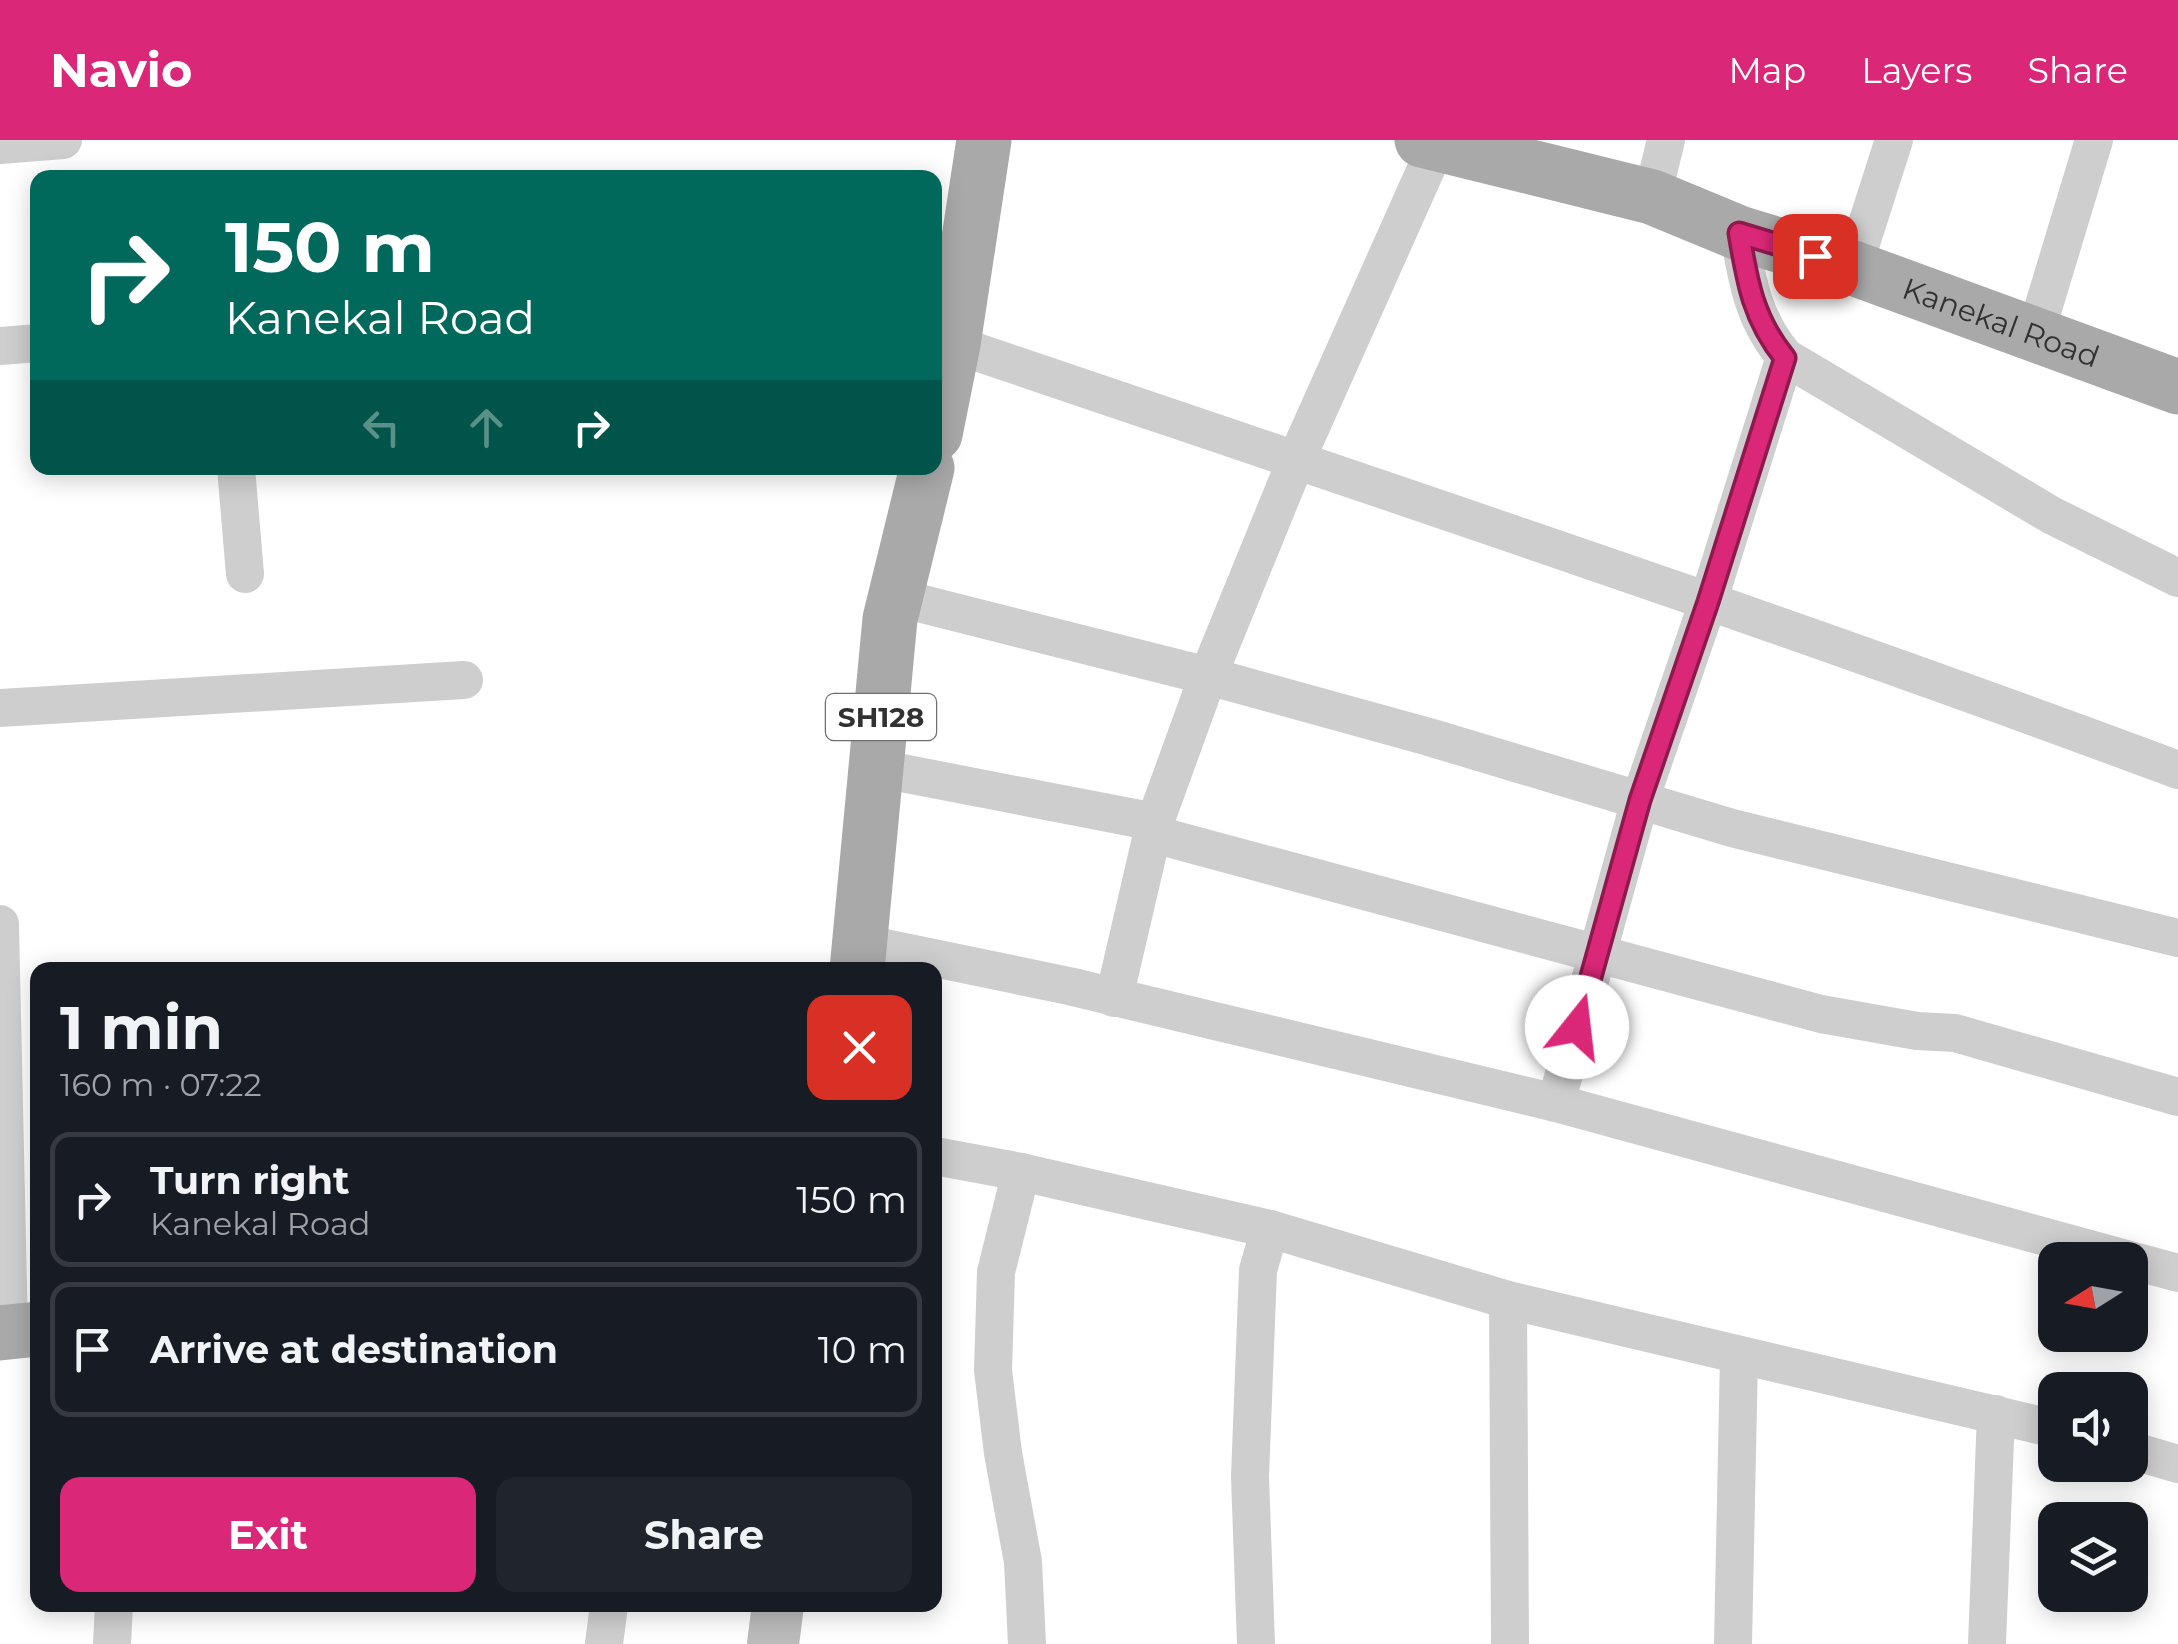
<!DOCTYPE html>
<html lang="en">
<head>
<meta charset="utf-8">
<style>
	:root { --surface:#171b24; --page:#20242c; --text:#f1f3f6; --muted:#9ea1a6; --line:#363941; --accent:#db2777 }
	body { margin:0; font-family:Montserrat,sans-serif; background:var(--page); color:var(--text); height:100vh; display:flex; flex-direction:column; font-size:38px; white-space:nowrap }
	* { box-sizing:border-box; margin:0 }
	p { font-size:32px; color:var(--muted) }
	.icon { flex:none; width:55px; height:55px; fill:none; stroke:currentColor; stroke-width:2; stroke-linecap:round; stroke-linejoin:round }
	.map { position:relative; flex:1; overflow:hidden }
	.drawer { position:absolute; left:30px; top:822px; width:912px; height:650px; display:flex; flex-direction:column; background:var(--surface); border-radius:20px; box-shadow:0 5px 25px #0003 }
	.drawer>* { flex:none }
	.hud { position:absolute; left:30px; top:30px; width:912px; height:305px; border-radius:20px; box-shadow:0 5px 25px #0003; background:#00695c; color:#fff; overflow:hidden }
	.needle { width:65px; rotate:259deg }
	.fabs { position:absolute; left:2038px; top:1102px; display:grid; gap:20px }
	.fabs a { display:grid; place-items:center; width:110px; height:110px; border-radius:20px; background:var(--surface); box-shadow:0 5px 25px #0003; font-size:50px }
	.pin { position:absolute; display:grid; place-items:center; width:85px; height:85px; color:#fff; margin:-42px; border-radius:20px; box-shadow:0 5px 15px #0006 }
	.me { position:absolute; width:110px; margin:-55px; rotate:16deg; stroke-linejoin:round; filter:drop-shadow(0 0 8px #0008) }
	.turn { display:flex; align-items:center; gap:35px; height:210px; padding:0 30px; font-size:45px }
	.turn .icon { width:130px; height:130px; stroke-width:2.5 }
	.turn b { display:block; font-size:70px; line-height:85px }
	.lanes { display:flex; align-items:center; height:95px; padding:0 30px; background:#0003; justify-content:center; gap:50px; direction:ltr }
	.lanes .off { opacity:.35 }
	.round { display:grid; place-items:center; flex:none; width:105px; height:105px; border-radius:20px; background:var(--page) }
	.head { display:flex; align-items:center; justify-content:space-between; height:170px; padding:0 30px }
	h1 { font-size:60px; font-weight:700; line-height:75px }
	.primary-button { display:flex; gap:20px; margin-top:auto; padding:20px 30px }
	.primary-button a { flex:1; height:115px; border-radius:20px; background:var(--accent); color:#fff; font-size:40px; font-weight:700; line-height:115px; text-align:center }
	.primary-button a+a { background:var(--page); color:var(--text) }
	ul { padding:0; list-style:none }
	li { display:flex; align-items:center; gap:30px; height:135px; margin:0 20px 15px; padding:0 10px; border:5px solid var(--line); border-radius:20px }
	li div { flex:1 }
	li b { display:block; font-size:38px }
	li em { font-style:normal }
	header { display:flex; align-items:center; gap:60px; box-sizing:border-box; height:140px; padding:0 50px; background:var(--accent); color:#fff }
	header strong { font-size:48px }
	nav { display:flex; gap:55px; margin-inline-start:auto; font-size:35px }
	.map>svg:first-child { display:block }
</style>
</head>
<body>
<header>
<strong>Navio</strong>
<nav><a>Map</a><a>Layers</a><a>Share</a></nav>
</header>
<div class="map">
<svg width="2178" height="1504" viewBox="0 0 2178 1504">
	<rect width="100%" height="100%" fill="#fff"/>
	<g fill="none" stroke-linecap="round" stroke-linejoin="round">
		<g stroke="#cecece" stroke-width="38">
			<polyline points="0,5 63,0"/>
			<polyline points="1652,57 1666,0"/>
			<path d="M1739,93C1747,141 1753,179 1785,217L2051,375L2178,438"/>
			<polyline points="1853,128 1894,0"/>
			<polyline points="2035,195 2094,0"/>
			<path d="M953,204C1362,343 1773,479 2178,630"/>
			<polyline points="0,206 38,203"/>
			<polyline points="236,328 245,434"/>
			<polyline points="895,457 1208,536 1429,597 1732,688 2178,798"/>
			<polyline points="0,568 464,540"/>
			<polyline points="876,628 1155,682"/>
			<polyline points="1153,694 1821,874 1917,891 1955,893 2178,957"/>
			<polyline points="0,784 9,1192"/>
			<polyline points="861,803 1069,846 1556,963 2130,1120"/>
			<polyline points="1114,858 1155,682 1208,536 1297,318 1439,0"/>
			<polyline points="1556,963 1640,660 1708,462 1785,217"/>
			<polyline points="935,1016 1021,1032 1270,1089 1508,1160 2055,1289"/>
			<polyline points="1021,1032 996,1132 993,1230 1003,1313 1023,1422 1027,1504"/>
			<polyline points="2130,1120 2178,1133"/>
			<polyline points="1508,1160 1510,1504"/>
			<polyline points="2130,1310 2178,1324"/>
			<polyline points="112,1504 114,1465"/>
			<polyline points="604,1504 609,1465"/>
			<polyline points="1256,1504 1250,1337 1258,1130 1270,1089"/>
			<polyline points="1733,1504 1739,1216"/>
			<polyline points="1987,1504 1996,1274"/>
		</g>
		<polyline stroke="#bbb" stroke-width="52" points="773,1504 778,1465"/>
		<g stroke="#a9a9a9" stroke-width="55">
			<path id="s1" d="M1422,0L1652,57L1739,93L1853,128L2178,247"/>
			<polyline points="935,294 953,204 984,0"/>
			<polyline points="857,830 890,479 927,328"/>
			<polyline points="0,1193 38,1189"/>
		</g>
	</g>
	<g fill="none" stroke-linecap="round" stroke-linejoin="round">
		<g stroke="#8e194d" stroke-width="25">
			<path id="route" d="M1577,887L1640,660L1708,462L1785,218C1753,179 1747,141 1739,93L1815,116"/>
		</g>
		<use href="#route" stroke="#db2777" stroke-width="18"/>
	</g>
	<g text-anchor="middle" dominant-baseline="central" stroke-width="10" stroke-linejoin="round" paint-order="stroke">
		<rect fill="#fff" stroke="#6f6f6f" stroke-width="2.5" x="826" y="554" width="110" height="46" rx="8"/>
		<g font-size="28" font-weight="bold" fill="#313131">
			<text x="881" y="577">SH128</text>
		</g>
		<g font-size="30" fill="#313131" stroke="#fff">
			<text stroke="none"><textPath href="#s1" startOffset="608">Kanekal Road</textPath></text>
		</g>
	</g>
</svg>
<div class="fabs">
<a><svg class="needle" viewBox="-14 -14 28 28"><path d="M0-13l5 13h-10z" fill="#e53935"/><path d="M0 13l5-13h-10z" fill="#9ea1a6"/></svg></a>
<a><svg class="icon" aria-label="sound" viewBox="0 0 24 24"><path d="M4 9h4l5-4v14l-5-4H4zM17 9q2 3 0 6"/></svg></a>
<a><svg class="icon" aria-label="layers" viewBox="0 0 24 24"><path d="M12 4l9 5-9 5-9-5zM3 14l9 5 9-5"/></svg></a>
</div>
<div class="pin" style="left:1815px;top:116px;background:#d93025"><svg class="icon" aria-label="arrive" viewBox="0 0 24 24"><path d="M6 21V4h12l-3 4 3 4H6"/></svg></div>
<svg class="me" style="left:1577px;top:887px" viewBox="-20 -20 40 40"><circle r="19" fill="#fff"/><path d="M0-13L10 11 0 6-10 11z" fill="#db2777"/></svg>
<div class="hud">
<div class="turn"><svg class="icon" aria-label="right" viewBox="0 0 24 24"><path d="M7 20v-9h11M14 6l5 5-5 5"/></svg><div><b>150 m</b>Kanekal Road</div></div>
<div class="lanes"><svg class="icon off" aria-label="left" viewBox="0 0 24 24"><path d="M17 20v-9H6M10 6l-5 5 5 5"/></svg><svg class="icon off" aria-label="ahead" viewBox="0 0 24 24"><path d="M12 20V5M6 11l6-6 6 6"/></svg><svg class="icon" aria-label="right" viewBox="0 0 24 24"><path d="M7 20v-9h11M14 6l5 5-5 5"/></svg></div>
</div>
<section class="drawer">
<div class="head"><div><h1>1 min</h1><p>160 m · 07:22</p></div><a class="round" style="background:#d93025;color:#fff"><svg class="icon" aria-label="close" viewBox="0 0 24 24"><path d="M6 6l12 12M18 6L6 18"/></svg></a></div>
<ul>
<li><svg class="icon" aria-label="right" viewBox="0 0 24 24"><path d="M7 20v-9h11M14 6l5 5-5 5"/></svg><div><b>Turn right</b><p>Kanekal Road</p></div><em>150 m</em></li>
<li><svg class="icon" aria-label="arrive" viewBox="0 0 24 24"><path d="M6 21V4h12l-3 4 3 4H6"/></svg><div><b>Arrive at destination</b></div><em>10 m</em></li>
</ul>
<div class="primary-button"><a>Exit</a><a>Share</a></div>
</section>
</div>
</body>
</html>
